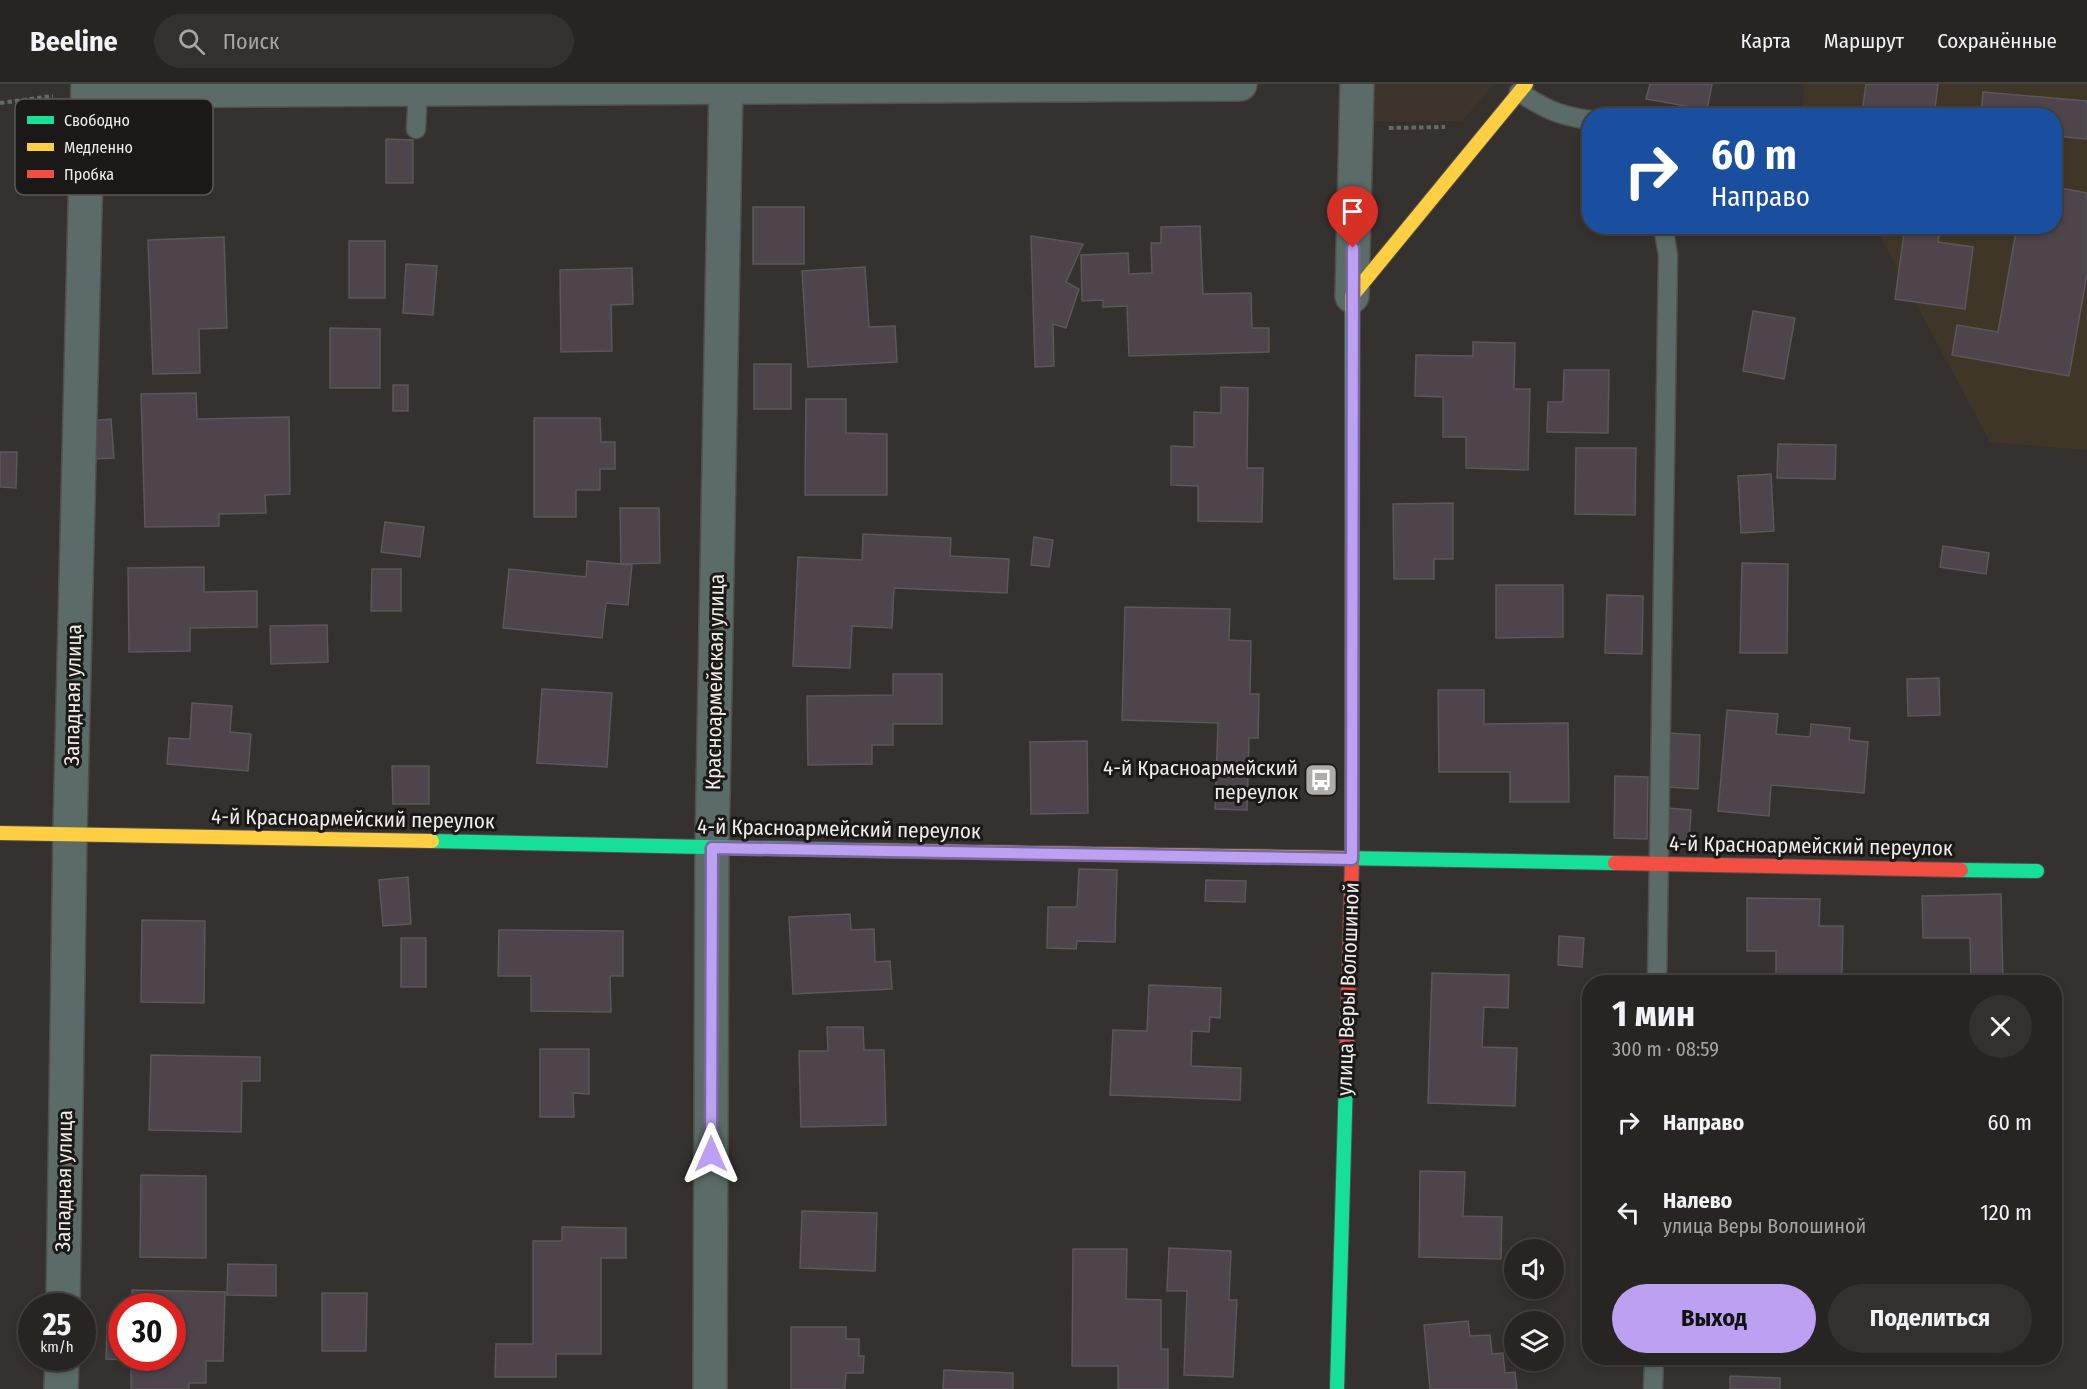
<!DOCTYPE html>
<html lang="ru">
<head>
<meta charset="utf-8">
<style>
	:root { --surface:#272522; --page:#33312f; --text:#f1f3f6; --muted:#a4a5a5; --line:#434240; --accent:#bca0f2 }
	body { margin:0; font-family:"Fira Sans Condensed",sans-serif; background:var(--page); color:var(--text); height:100vh; display:flex; flex-direction:column; font-size:22px; white-space:nowrap }
	* { box-sizing:border-box; margin:0 }
	p { font-size:20px; color:var(--muted) }
	.icon { flex:none; width:33px; height:33px; fill:none; stroke:currentColor; stroke-width:2; stroke-linecap:round; stroke-linejoin:round }
	.map { position:relative; flex:1; overflow:hidden }
	.side { position:absolute; left:1582px; top:891px; width:480px; height:390px; display:flex; flex-direction:column; background:var(--surface); border-radius:24px; box-shadow:0 3px 9px #0003,0 0 0 2px var(--line) }
	.side>* { flex:none }
	.top-card { position:absolute; left:1582px; top:24px; width:480px; height:126px; border-radius:24px; box-shadow:0 3px 9px #0003,0 0 0 2px var(--line); background:#1a4fa0; color:#fff; overflow:hidden }
	.tools { position:absolute; left:1504px; top:1155px; display:grid; gap:12px }
	.tools a { display:grid; place-items:center; width:60px; height:60px; border-radius:50%; background:var(--surface); box-shadow:0 3px 9px #0003,0 0 0 2px var(--line); font-size:30px }
	.speed { position:absolute; left:18px; top:1209px; display:flex; gap:12px; font-size:30px; font-weight:700; text-align:center }
	.speed>* { display:grid; place-content:center; width:78px; height:78px; border-radius:50%; background:var(--surface); box-shadow:0 3px 9px #0003,0 0 0 2px var(--line); line-height:1 }
	.speed small { font-size:15px; font-weight:400 }
	.speed .limit { border:9px solid #d22; background:#fff; color:#111 }
	.pin { position:absolute; display:grid; place-items:center; width:51px; height:51px; color:#fff; margin:-62px -26px; border-radius:50% 50% 50% 0; rotate:-45deg; box-shadow:0 0 6px #0007 }
	.pin .icon { rotate:45deg }
	.me { position:absolute; width:66px; margin:-33px; rotate:0deg; stroke-linejoin:round; filter:drop-shadow(0 0 4px #0008) }
	.turn { display:flex; align-items:center; gap:21px; height:126px; padding:0 30px; font-size:27px }
	.turn .icon { width:78px; height:78px; stroke-width:2.5 }
	.turn b { display:block; font-size:42px; line-height:51px }
	.round { display:grid; place-items:center; flex:none; width:63px; height:63px; border-radius:32px; background:var(--page) }
	.head { display:flex; align-items:center; justify-content:space-between; height:102px; padding:0 30px }
	h1 { font-size:36px; font-weight:700; line-height:45px }
	.button { display:flex; gap:12px; margin-top:auto; padding:12px 30px }
	.button a { flex:1; height:69px; border-radius:36px; background:var(--accent); color:#111; font-size:24px; font-weight:700; line-height:69px; text-align:center }
	.button a+a { background:var(--page); color:var(--text) }
	ul { padding:0; list-style:none }
	li { display:flex; align-items:center; gap:18px; height:90px; padding:0 30px }
	li div { flex:1 }
	li b { display:block; font-size:22px }
	li em { font-style:normal }
	header { display:flex; align-items:center; gap:36px; box-sizing:border-box; height:84px; padding:0 30px; background:var(--surface); border-bottom:2px solid var(--line) }
	header strong { font-size:28px }
	nav { display:flex; gap:33px; margin-inline-start:auto; font-size:21px }
	.search { width:420px; height:54px; background:var(--page); display:flex; align-items:center; gap:15px; box-sizing:border-box; padding:0 21px; border-radius:33px; color:var(--muted); font-size:22px }
	.map>svg:first-child { display:block }
</style>
</head>
<body>
<header>
<strong>Beeline</strong>
<div class="search"><svg class="icon" aria-label="search" viewBox="0 0 24 24"><circle cx="10" cy="10" r="6"/><path d="M15 15l6 6"/></svg>Поиск</div>
<nav><a>Карта</a><a>Маршрут</a><a>Сохранённые</a></nav>
</header>
<div class="map">
<svg width="2087" height="1305" viewBox="0 0 2087 1305">
	<rect width="100%" height="100%" fill="#34312e"/>
	<polygon fill="#3e342c" points="1372,0 1494,0 1462,37 1371,37"/>
	<polygon fill="#403628" points="1804,0 2087,0 2087,366 1990,358 1875,143 2055,142 2055,32 1806,32 1802,26"/>
	<g fill="#4e444c" stroke="#5a5858" stroke-width="1.5">
		<polygon points="1650,0 1712,0 1707,26 1646,15"/>
		<polygon points="1866,0 1938,0 1934,32 1879,32 1862,29"/>
		<polygon points="1983,8 2087,17 2087,55 2055,52 2055,32 1981,32"/>
		<polygon points="386,55 413,56 413,99 386,99"/>
		<polygon points="2055,103 2087,109 2087,190 2069,292 1952,271 1957,241 1998,248 2017,142 2055,142"/>
		<rect x="753" y="123" width="51" height="57"/>
		<polygon points="1200,142 1203,210 1251,209 1252,244 1269,244 1269,268 1129,272 1127,222 1103,223 1103,216 1082,217 1081,171 1128,169 1129,190 1152,189 1151,159 1161,159 1161,143"/>
		<polygon points="1905,142 1941,142 1938,158 1973,163 1965,225 1895,215"/>
		<polygon points="1031,152 1083,160 1066,198 1079,205 1066,244 1053,240 1054,282 1035,283"/>
		<polygon points="224,153 227,244 199,245 200,289 153,290 148,156"/>
		<rect x="349" y="157" width="36" height="57"/>
		<polygon points="406,180 437,182 433,231 403,229"/>
		<polygon points="865,183 869,243 895,242 897,278 808,283 802,187"/>
		<polygon points="632,184 633,220 611,221 612,267 561,268 560,186"/>
		<polygon points="1753,227 1795,234 1784,295 1743,287"/>
		<polygon points="330,244 380,245 380,304 330,304"/>
		<polygon points="1473,258 1515,259 1514,305 1530,305 1528,386 1466,384 1466,353 1443,353 1443,313 1415,312 1416,271 1473,272"/>
		<rect x="754" y="280" width="37" height="45"/>
		<polygon points="1564,286 1609,286 1608,349 1547,348 1548,318 1563,318"/>
		<rect x="393" y="301" width="15" height="26"/>
		<polygon points="1221,303 1248,304 1247,384 1263,384 1262,438 1198,437 1198,402 1171,401 1171,362 1194,363 1194,328 1221,329"/>
		<polygon points="196,309 197,335 289,333 290,410 265,411 266,429 219,430 219,442 145,443 141,310"/>
		<polygon points="806,315 846,315 846,349 887,350 887,411 805,411"/>
		<polygon points="534,334 600,334 601,358 615,358 615,385 600,385 600,406 576,406 576,433 534,433"/>
		<polygon points="111,335 114,374 91,375 88,337"/>
		<polygon points="1778,360 1836,361 1835,395 1777,394"/>
		<polygon points="1576,364 1636,364 1635,431 1575,430"/>
		<polygon points="0,368 17,368 16,404 0,403"/>
		<polygon points="1771,390 1774,447 1741,449 1738,392"/>
		<polygon points="1453,419 1453,475 1434,475 1434,495 1394,495 1393,420"/>
		<polygon points="620,424 659,424 660,479 621,480"/>
		<polygon points="385,438 424,443 420,473 381,468"/>
		<polygon points="863,450 951,454 950,472 1009,475 1007,509 894,504 892,544 852,542 850,584 793,582 798,473 862,476"/>
		<polygon points="1034,453 1053,456 1049,483 1031,481"/>
		<polygon points="1943,462 1989,469 1986,490 1940,483"/>
		<polygon points="587,477 632,481 628,521 606,519 602,554 503,544 509,485 586,493"/>
		<polygon points="1742,479 1788,480 1787,569 1740,569"/>
		<polygon points="204,483 204,508 257,507 257,543 190,544 190,567 129,568 128,484"/>
		<polygon points="372,485 401,485 401,527 371,527"/>
		<polygon points="1496,501 1563,501 1563,553 1496,554"/>
		<polygon points="1607,511 1643,512 1642,570 1605,569"/>
		<polygon points="1125,523 1230,525 1229,556 1251,557 1250,610 1259,610 1258,654 1249,654 1247,726 1215,725 1218,639 1122,636"/>
		<polygon points="327,541 328,578 271,580 270,542"/>
		<polygon points="893,590 942,590 942,640 893,640 893,661 872,661 872,680 808,681 807,612 893,611"/>
		<polygon points="1939,594 1940,631 1908,632 1907,595"/>
		<polygon points="542,605 612,609 607,683 537,679"/>
		<polygon points="1438,606 1484,606 1484,640 1568,639 1569,718 1510,718 1510,688 1439,688"/>
		<polygon points="192,619 232,622 230,648 251,650 248,687 167,680 169,654 190,655"/>
		<polygon points="1727,626 1778,630 1776,650 1810,653 1811,640 1850,644 1849,656 1868,658 1864,709 1771,701 1769,732 1718,727"/>
		<polygon points="1669,649 1700,651 1698,705 1667,703"/>
		<polygon points="1087,657 1088,729 1031,730 1030,658"/>
		<polygon points="392,682 429,682 429,720 393,720"/>
		<polygon points="1615,692 1648,693 1647,755 1614,754"/>
		<polygon points="1667,724 1691,726 1689,760 1665,759"/>
		<polygon points="1079,785 1117,786 1115,858 1077,857 1076,865 1047,864 1048,823 1077,823"/>
		<polygon points="408,793 411,840 383,842 379,796"/>
		<polygon points="1206,796 1246,797 1245,818 1205,817"/>
		<polygon points="2001,810 2003,898 1971,898 1970,854 1923,854 1922,812"/>
		<polygon points="1747,814 1820,815 1819,842 1843,842 1842,890 1821,890 1821,898 1776,898 1776,867 1747,867"/>
		<polygon points="850,830 851,846 874,845 875,878 890,877 892,905 793,910 789,833"/>
		<polygon points="142,836 205,837 204,919 141,918"/>
		<polygon points="499,846 623,847 623,892 610,892 611,928 531,927 531,892 498,892"/>
		<polygon points="1559,852 1584,854 1582,883 1558,881"/>
		<rect x="401" y="854" width="25" height="49"/>
		<polygon points="1432,889 1509,891 1508,924 1484,923 1482,963 1517,964 1515,1022 1428,1019"/>
		<polygon points="1149,901 1221,904 1220,934 1210,933 1209,948 1192,947 1191,982 1241,984 1240,1016 1110,1011 1113,946 1147,947"/>
		<polygon points="827,943 863,943 864,966 884,966 886,1041 801,1043 799,967 828,967"/>
		<polygon points="540,965 589,965 589,1010 573,1009 574,1033 540,1033"/>
		<polygon points="151,971 260,973 260,997 242,997 241,1048 149,1046"/>
		<polygon points="1420,1087 1465,1088 1463,1132 1502,1133 1501,1175 1419,1173"/>
		<polygon points="141,1091 206,1092 206,1174 140,1173"/>
		<polygon points="802,1127 877,1129 875,1187 800,1184"/>
		<polygon points="562,1143 626,1144 626,1174 601,1174 601,1270 556,1270 556,1293 495,1293 496,1260 533,1260 533,1157 562,1157"/>
		<polygon points="1169,1164 1231,1167 1229,1216 1237,1216 1233,1293 1184,1291 1187,1207 1167,1207"/>
		<polygon points="1073,1165 1127,1165 1126,1215 1161,1216 1161,1265 1168,1265 1168,1305 1118,1305 1118,1282 1072,1282"/>
		<polygon points="228,1180 276,1181 276,1212 227,1211"/>
		<polygon points="132,1206 225,1208 223,1277 206,1277 206,1299 189,1299 189,1305 131,1305 131,1276 106,1275 107,1240 122,1240 122,1274 172,1274 172,1222 132,1222"/>
		<polygon points="322,1209 367,1209 366,1267 322,1267"/>
		<polygon points="1468,1237 1470,1252 1490,1251 1492,1270 1503,1269 1505,1289 1515,1288 1517,1305 1430,1305 1424,1241"/>
		<polygon points="791,1243 846,1243 846,1255 859,1255 859,1272 864,1272 863,1289 846,1289 845,1305 791,1305"/>
		<polygon points="944,1286 1013,1289 1013,1305 943,1305"/>
		<polygon points="1730,1292 1780,1294 1780,1305 1730,1305"/>
	</g>
	<g fill="none" stroke-linecap="round" stroke-linejoin="round">
		<g stroke="#514f4d" stroke-width="21">
			<g id="lane">
				<path d="M1519,8C1545,25 1559,32 1590,36"/>
				<polyline points="416,45 418,5"/>
				<polyline points="1657,898 1668,171 1663,142"/>
				<polyline points="1653,1305 1654,1274"/>
			</g>
		</g>
		<g stroke="#514f4d" stroke-width="36">
			<g id="street">
				<polyline points="88,7 1240,0"/>
				<polyline points="1352,212 1357,0"/>
				<polyline points="63,1222 70,749 88,0"/>
				<polyline points="61,1305 62,1274"/>
				<polyline points="710,1305 712,763 726,0"/>
			</g>
		</g>
		<g stroke="#514f4d" stroke-width="16">
			<g id="fast">
				<polyline points="1352,226 1352,567"/>
				<polyline points="432,757 851,766"/>
				<polyline points="1342,774 1615,779"/>
				<polyline points="1961,786 2037,787"/>
				<polyline points="1337,1305 1347,960"/>
			</g>
		</g>
		<g stroke="#514f4d" stroke-width="16">
			<g id="slow">
				<polyline points="1352,226 1352,212 1526,0"/>
				<polyline points="0,749 432,757"/>
				<polyline points="851,766 1342,774"/>
			</g>
		</g>
		<g stroke="#514f4d" stroke-width="16">
			<g id="jam">
				<polyline points="1615,779 1961,786"/>
				<polyline points="1347,960 1352,775 1352,567"/>
			</g>
		</g>
		<g stroke="#616b67" stroke-width="4" stroke-dasharray="4.5 3" stroke-linecap="butt">
			<polyline points="0,19 53,12"/>
			<polyline points="1389,44 1445,43"/>
		</g>
		<use href="#lane" stroke="#5b6c68" stroke-width="18"/>
		<use href="#street" stroke="#5b6c68" stroke-width="33"/>
		<use href="#fast" stroke="#16e098" stroke-width="14"/>
		<use href="#slow" stroke="#ffcf43" stroke-width="14"/>
		<use href="#jam" stroke="#f24e42" stroke-width="14"/>
	</g>
	<g fill="none" stroke-linecap="round" stroke-linejoin="round">
		<g stroke="#7a689d" stroke-width="15">
			<polyline id="route" points="711,1070 712,764 1352,775 1353,164"/>
		</g>
		<use href="#route" stroke="#bca0f2" stroke-width="10"/>
	</g>
	<defs>
		<g id="bus-square" transform="scale(1.725)"><rect x="-9" y="-9" width="18" height="18" rx="4" fill="#aeaba8" stroke="#1b1917"/><path d="M-5-6H5V4H4V6H2V4H-2V6H-4V4H-5ZM-3.5-4V0h7V-4ZM-3.5 1.2v1.5H-2V1.2ZM2 1.2v1.5H3.5V1.2Z" fill="#fff"/></g>
	</defs>
	<g fill-rule="evenodd">
		<use href="#bus-square" x="1321" y="696"/>
	</g>
	<g text-anchor="middle" dominant-baseline="central" stroke-width="6" stroke-linejoin="round" paint-order="stroke">
		<g font-size="21" fill="#f0edea" stroke="#1b1917">
			<text transform="translate(715 598) rotate(-89)">Красноармейская улица</text>
			<text transform="translate(73 611) rotate(-89)">Западная улица</text>
			<text transform="translate(353 735) rotate(1)">4-й Красноармейский переулок</text>
			<text transform="translate(839 745) rotate(1)">4-й Красноармейский переулок</text>
			<text transform="translate(1811 762) rotate(1)">4-й Красноармейский переулок</text>
			<text transform="translate(1348 905) rotate(-88)">улица Веры Волошиной</text>
			<text transform="translate(64 1097) rotate(-89)">Западная улица</text>
		</g>
		<g font-size="21" fill="#f0edea" stroke="#1b1917" text-anchor="end">
			<text x="1298" y="684">4-й Красноармейский<tspan x="1298" dy="24">переулок</tspan></text>
		</g>
	</g>
	<rect x="15" y="15" width="198" height="96" rx="9" fill="#1b1917" stroke="#5b5956" stroke-width="1.5"/>
	<rect x="27" y="32" width="27" height="8" fill="#16e098"/>
	<rect x="27" y="59" width="27" height="8" fill="#ffcf43"/>
	<rect x="27" y="86" width="27" height="8" fill="#f24e42"/>
	<g font-size="16" fill="#f0edea">
		<text x="64" y="42">Свободно</text>
		<text x="64" y="69">Медленно</text>
		<text x="64" y="96">Пробка</text>
	</g>
</svg>
<div class="tools">
<a><svg class="icon" aria-label="sound" viewBox="0 0 24 24"><path d="M4 9h4l5-4v14l-5-4H4zM17 9q2 3 0 6"/></svg></a>
<a><svg class="icon" aria-label="layers" viewBox="0 0 24 24"><path d="M12 4l9 5-9 5-9-5zM3 14l9 5 9-5"/></svg></a>
</div>
<div class="speed"><div>25<small>km/h</small></div><div class="limit">30</div></div>
<div class="pin" style="left:1353px;top:164px;background:#d93025"><svg class="icon" aria-label="arrive" viewBox="0 0 24 24"><path d="M6 21V4h12l-3 4 3 4H6"/></svg></div>
<svg class="me" style="left:711px;top:1070px" viewBox="-20 -20 40 40"><path d="M0-17L14 15 0 8-14 15z" fill="#bca0f2" stroke="#fff" stroke-width="4"/></svg>
<div class="top-card">
<div class="turn"><svg class="icon" aria-label="right" viewBox="0 0 24 24"><path d="M7 20v-9h11M14 6l5 5-5 5"/></svg><div><b>60 m</b>Направо</div></div>
</div>
<section class="side">
<div class="head"><div><h1>1 мин</h1><p>300 m · 08:59</p></div><a class="round"><svg class="icon" aria-label="close" viewBox="0 0 24 24"><path d="M6 6l12 12M18 6L6 18"/></svg></a></div>
<ul>
<li><svg class="icon" aria-label="right" viewBox="0 0 24 24"><path d="M7 20v-9h11M14 6l5 5-5 5"/></svg><div><b>Направо</b></div><em>60 m</em></li>
<li><svg class="icon" aria-label="left" viewBox="0 0 24 24"><path d="M17 20v-9H6M10 6l-5 5 5 5"/></svg><div><b>Налево</b><p>улица Веры Волошиной</p></div><em>120 m</em></li>
</ul>
<div class="button"><a>Выход</a><a>Поделиться</a></div>
</section>
</div>
</body>
</html>
